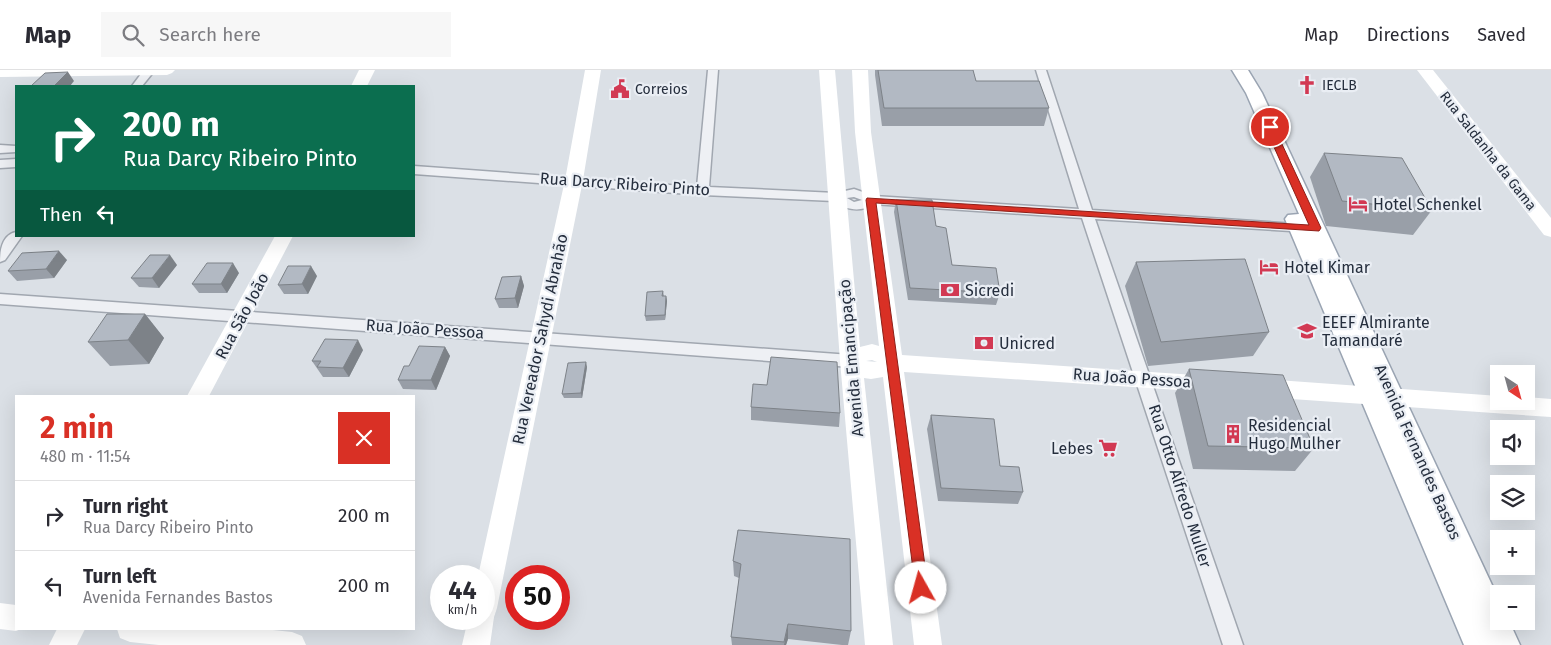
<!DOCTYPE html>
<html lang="en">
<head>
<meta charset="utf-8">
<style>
	:root { --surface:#fff; --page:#f7f7f7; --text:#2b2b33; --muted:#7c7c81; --line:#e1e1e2; --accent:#d93025 }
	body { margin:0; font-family:"Fira Sans",sans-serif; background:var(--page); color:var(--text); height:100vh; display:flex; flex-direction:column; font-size:19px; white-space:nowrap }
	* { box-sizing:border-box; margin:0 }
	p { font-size:16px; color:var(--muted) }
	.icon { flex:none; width:28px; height:28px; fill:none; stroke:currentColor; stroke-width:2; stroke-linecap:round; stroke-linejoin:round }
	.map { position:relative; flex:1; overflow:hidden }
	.drawer { position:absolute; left:15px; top:325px; width:400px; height:235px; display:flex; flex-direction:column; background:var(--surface); border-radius:0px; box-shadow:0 5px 20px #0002 }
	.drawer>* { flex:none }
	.hud { position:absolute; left:15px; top:15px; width:400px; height:152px; border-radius:0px; box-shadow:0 5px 20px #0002; background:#0b6e4f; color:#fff; overflow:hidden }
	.needle { width:32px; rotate:144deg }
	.fabs { position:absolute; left:1490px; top:295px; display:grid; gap:10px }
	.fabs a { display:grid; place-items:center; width:45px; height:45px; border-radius:0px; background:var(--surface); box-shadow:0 5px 20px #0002; font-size:25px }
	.speed { position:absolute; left:430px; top:495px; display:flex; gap:10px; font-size:25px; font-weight:700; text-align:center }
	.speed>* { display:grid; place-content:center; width:65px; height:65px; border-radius:50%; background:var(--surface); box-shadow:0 5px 20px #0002; line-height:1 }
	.speed small { font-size:12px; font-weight:400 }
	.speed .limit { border:8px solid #d22; background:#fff; color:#111 }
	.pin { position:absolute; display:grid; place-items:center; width:42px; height:42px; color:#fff; margin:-21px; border:2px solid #fff; border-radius:50%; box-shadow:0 1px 5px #0007 }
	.me { position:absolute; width:55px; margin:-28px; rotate:353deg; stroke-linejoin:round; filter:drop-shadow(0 0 4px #0008) }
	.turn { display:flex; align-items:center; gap:18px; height:105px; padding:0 25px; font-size:22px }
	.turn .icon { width:65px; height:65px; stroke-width:2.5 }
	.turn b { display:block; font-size:35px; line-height:42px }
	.then { display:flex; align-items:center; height:48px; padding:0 25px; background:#0003; gap:10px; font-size:19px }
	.round { display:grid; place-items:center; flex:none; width:52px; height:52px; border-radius:0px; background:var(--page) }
	.head { display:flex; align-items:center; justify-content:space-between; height:85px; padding:0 25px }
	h1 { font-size:30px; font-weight:700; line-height:38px; color:var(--accent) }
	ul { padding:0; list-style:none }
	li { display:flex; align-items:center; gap:15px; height:70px; padding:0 25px; border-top:1px solid var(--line) }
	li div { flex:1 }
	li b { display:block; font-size:19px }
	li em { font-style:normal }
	header { display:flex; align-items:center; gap:30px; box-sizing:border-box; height:70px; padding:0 25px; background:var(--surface); border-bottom:1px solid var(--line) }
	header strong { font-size:24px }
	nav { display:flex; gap:28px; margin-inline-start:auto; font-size:18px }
	.search { width:350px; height:45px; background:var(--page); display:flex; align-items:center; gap:12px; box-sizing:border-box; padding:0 18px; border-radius:0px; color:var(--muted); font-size:19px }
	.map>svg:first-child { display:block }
</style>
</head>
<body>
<header>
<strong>Map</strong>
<div class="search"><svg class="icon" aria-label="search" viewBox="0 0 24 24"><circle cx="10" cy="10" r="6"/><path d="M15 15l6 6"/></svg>Search here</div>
<nav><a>Map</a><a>Directions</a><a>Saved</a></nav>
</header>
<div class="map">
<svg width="1551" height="575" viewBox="0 0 1551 575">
	<rect width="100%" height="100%" fill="#dbe0e6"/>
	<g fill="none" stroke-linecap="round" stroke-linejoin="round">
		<g stroke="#a1a7b0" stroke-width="3">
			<g id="street">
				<polygon points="144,0 155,0 142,16 132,16"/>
				<path d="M708,0H718L709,117L836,123L854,119L874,126L1079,139L1036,0H1046L1092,140L1312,155L1314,158L1307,162L1095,149L1243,575H1223L1082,148L873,134C860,143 847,140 834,131L703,125L414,104V96L697,117ZM847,128L854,127L862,130L854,132Z"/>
				<polygon points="0,75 16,76 16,82 0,83"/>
				<polygon points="16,89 16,97 0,98 0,90"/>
				<path d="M16,162V166H22L5,190L0,192C0,180 2,165 16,162Z"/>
				<polygon points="0,224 851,285 856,287 859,291 856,295 851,297 0,234"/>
			</g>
		</g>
		<g stroke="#9aa4b2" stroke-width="3">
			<polygon id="primary" points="1232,0 1248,0 1262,23 1499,530 1499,551 1509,551 1520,575 1464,575 1285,149 1288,145 1299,144 1246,23"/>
		</g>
		<use href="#street" fill="#eef0f4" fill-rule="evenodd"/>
		<g fill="#fff" fill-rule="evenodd">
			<polygon points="0,0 175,0 172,3 167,5 0,7"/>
			<polygon points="359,0 375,0 367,16 351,16"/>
			<polygon points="585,0 601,0 583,110 497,538 494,547 490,575 462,575 468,549 484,549 484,506 478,506 565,110"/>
			<path d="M819,0H835L860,277L872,274L879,276L855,62L852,0H868L871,62L902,285L1209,306L1217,308L1220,314L1217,320L1209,322L904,302L942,575H914L883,307L871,309L864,308L893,575H865L840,291ZM872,290L877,292L866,291Z"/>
			<polygon points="1417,0 1433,0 1551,148 1551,167 1544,165"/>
			<polygon points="275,166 293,166 209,326 187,326"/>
			<polygon points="1262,309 1499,326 1499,331 1526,331 1526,327 1551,329 1551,347 1262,327 1254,324 1251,318 1254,312"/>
			<polygon points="0,533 16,535 16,559 21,559 16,561 0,559"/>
			<polygon points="57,559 85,559 77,575 49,575"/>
			<polygon points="117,559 263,559 292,562 302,566 306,575 159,575 130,572 120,568"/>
		</g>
		<use href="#primary" fill="#fff" fill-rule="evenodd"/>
	</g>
	<g fill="#999fa8">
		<polygon points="875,0 973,0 976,11 1049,38 1044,56 882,56 875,5"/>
		<polygon points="1324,83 1432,140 1413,165 1326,156 1310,107"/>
		<polygon points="896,130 936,156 952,195 1000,223 996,235 908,230 894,142"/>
		<polygon points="67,190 54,208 17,211 8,201"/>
		<polygon points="1136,192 1269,262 1253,286 1148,296 1125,216"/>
		<polygon points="177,195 159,218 139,217 131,208"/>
		<polygon points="239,203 227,223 199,223 192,214"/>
		<polygon points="317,206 308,224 284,224 278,215"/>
		<polygon points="521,206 524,216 518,238 499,238 495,229"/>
		<polygon points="663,221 664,226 666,226 667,231 665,250 646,251 645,246"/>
		<polygon points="145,244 164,268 149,294 110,296 88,272"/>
		<polygon points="445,277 450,286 436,320 403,319 398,310 409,296"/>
		<polygon points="363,280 349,307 323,307 312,291"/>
		<polygon points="587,297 582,328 564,328 562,324"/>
		<polygon points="1189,299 1314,378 1295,401 1193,399 1175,323"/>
		<polygon points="767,315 840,343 839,357 751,350 751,337"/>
		<polygon points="931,345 1000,396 1023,422 1018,434 938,431 927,359"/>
		<polygon points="738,460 851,561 848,575 842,575 788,569 786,575 732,575 731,567 739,508 734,506 733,491"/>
	</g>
	<g fill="#7d8288">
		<polygon points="68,2 74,11 70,16 54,16"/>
		<polygon points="59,181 67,190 54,208 46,199"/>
		<polygon points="170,185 177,195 159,218 152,208"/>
		<polygon points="233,193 239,203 227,223 221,214"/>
		<polygon points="311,196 317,206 308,224 302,214"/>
		<polygon points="521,206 524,216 518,238 515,228"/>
		<polygon points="666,226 667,231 665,250 665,245"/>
		<polygon points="145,244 164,268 149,294 128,270"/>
		<polygon points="358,270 363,280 349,307 343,298"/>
		<polygon points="445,277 450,286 436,320 431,310"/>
		<polygon points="586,292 587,297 582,328 581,323"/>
		<polygon points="788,554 788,569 786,575 784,575"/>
	</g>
	<g fill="#b2b9c3" stroke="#7d8288">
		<polygon points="878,0 973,0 976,11 1039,11 1049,38 884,38"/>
		<polygon points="68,2 54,16 31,16 45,3"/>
		<polygon points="1324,83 1402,88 1432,140 1342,131"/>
		<polygon points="896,130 932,130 936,156 946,158 952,195 996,198 1000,223 910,218"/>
		<polygon points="59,181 46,199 8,201 22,183"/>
		<polygon points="150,185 170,185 152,208 131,208"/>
		<polygon points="1245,189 1269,262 1161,272 1136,192"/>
		<polygon points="207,193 233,193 221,214 192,214"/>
		<polygon points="288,196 311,196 302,214 278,215"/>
		<polygon points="521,206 515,228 495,229 502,207"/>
		<polygon points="663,221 662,226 666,226 665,245 645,246 647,222"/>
		<polygon points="107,244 145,244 128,270 88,272"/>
		<polygon points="325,269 358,270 343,298 317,297 321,291 312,291"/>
		<polygon points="419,276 445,277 431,310 398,310 404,296 409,296"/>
		<polygon points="771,287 837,292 840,343 751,337 753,314 767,315"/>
		<polygon points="586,292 581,323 562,324 568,293"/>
		<polygon points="1189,299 1283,305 1314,378 1208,376"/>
		<polygon points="931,345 994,349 1000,396 1019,397 1023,422 941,418"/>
		<polygon points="738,460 850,469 851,561 788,554 784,572 731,567 741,494 733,491"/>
	</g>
	<polygon fill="#d93025" stroke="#8d1f18" points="1270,54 1274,57 1321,158 1319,161 876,133 928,518 926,523 921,525 916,523 866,130 867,128 1309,155 1265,57"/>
	<defs>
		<g id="church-bare" transform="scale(1.5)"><path d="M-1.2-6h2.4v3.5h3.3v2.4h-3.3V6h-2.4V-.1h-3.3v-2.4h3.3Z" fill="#d23953" stroke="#eaeef4" stroke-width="2.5" paint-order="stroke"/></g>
		<g id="civic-bare" transform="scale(1.5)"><path d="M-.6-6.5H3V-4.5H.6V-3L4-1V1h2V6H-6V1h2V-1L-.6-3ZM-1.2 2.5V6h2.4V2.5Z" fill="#d23953" stroke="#eaeef4" stroke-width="2.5" paint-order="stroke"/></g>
		<g id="hotel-bare" transform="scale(1.5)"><path d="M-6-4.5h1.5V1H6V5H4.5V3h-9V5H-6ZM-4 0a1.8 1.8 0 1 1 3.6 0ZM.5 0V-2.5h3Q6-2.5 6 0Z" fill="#d23953" stroke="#eaeef4" stroke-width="2.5" paint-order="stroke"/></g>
		<g id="bank-bare" transform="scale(1.5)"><path d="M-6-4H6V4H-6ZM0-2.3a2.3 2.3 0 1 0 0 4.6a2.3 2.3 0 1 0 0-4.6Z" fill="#d23953" stroke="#eaeef4" stroke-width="2.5" paint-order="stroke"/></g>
		<g id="school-bare" transform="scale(1.5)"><path d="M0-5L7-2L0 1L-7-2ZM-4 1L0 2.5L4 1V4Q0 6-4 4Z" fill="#d23953" stroke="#eaeef4" stroke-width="2.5" paint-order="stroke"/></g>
		<g id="building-bare" transform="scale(1.5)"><path d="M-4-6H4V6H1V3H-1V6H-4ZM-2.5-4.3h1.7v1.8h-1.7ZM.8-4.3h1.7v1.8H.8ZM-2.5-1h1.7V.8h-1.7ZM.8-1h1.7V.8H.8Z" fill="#d23953" stroke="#eaeef4" stroke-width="2.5" paint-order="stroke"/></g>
		<g id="supermarket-bare" transform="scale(1.5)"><path d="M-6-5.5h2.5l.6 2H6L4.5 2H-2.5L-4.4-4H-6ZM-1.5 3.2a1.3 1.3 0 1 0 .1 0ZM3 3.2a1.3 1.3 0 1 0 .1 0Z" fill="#d23953" stroke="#eaeef4" stroke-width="2.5" paint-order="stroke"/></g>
	</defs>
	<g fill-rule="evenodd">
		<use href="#church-bare" x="1307" y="15"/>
		<use href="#civic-bare" x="620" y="19"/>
		<use href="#hotel-bare" x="1358" y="134"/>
		<use href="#hotel-bare" x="1269" y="197"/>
		<use href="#bank-bare" x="950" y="220"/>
		<use href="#school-bare" x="1307" y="261"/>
		<use href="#bank-bare" x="984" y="273"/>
		<use href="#building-bare" x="1233" y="364"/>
		<use href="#supermarket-bare" x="1108" y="378"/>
	</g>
	<g text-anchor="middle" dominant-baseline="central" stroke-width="4.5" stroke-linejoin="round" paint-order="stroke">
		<g font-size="14" fill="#252e3d" stroke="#eaeef4" text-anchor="start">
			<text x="1322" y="15">IECLB</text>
			<text x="635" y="19">Correios</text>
		</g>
		<g font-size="14" fill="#252e3d" stroke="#eaeef4">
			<text transform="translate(1488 81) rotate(52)">Rua Saldanha da Gama</text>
		</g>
		<g font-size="16" fill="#252e3d" stroke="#eaeef4">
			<text transform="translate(625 114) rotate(4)">Rua Darcy Ribeiro Pinto</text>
			<text transform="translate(242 246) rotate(-62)">Rua São João</text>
			<text transform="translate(425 259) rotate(4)">Rua João Pessoa</text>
			<text transform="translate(540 269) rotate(-78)">Rua Vereador Sahydi Abrahão</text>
			<text transform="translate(851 288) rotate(-95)">Avenida Emancipação</text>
			<text transform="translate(1132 308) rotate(4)">Rua João Pessoa</text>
			<text transform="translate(1418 382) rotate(66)">Avenida Fernandes Bastos</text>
			<text transform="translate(1180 416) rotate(72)">Rua Otto Alfredo Muller</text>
		</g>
		<g font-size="16" fill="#252e3d" stroke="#eaeef4" text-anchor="start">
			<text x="1373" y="134">Hotel Schenkel</text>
			<text x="1284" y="197">Hotel Kimar</text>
			<text x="965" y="220">Sicredi</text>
			<text x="1322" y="252">EEEF Almirante<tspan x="1322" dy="18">Tamandaré</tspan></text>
			<text x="999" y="273">Unicred</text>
			<text x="1248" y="355">Residencial<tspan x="1248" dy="18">Hugo Mulher</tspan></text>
			<text x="1093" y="378" text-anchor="end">Lebes</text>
		</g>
	</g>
</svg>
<div class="fabs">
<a><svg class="needle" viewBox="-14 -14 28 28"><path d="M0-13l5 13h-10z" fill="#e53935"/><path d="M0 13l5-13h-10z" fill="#7c7c81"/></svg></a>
<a><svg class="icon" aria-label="sound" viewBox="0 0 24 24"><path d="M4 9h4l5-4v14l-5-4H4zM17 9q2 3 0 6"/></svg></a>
<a><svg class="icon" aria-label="layers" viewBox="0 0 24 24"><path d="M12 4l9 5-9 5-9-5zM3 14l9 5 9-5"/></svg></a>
<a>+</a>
<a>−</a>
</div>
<div class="speed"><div>44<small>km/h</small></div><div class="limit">50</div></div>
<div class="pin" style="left:1270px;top:57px;background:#d93025"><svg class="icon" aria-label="arrive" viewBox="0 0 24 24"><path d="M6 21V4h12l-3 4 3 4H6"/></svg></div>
<svg class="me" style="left:921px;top:518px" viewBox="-20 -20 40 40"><circle r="19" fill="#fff"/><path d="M0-13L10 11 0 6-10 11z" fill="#d93025"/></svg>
<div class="hud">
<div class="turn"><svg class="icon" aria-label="right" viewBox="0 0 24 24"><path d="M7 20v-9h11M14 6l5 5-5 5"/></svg><div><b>200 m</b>Rua Darcy Ribeiro Pinto</div></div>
<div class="then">Then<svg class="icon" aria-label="left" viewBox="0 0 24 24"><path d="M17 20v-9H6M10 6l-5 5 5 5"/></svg></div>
</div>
<section class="drawer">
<div class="head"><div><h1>2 min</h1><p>480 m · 11:54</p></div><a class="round" style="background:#d93025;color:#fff"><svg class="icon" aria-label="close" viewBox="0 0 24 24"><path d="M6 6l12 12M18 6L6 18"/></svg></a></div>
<ul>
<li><svg class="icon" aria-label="right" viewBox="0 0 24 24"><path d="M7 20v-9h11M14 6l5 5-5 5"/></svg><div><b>Turn right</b><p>Rua Darcy Ribeiro Pinto</p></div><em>200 m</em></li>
<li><svg class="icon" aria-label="left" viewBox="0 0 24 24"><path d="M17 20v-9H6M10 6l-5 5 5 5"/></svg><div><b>Turn left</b><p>Avenida Fernandes Bastos</p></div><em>200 m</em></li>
</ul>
</section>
</div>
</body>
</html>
